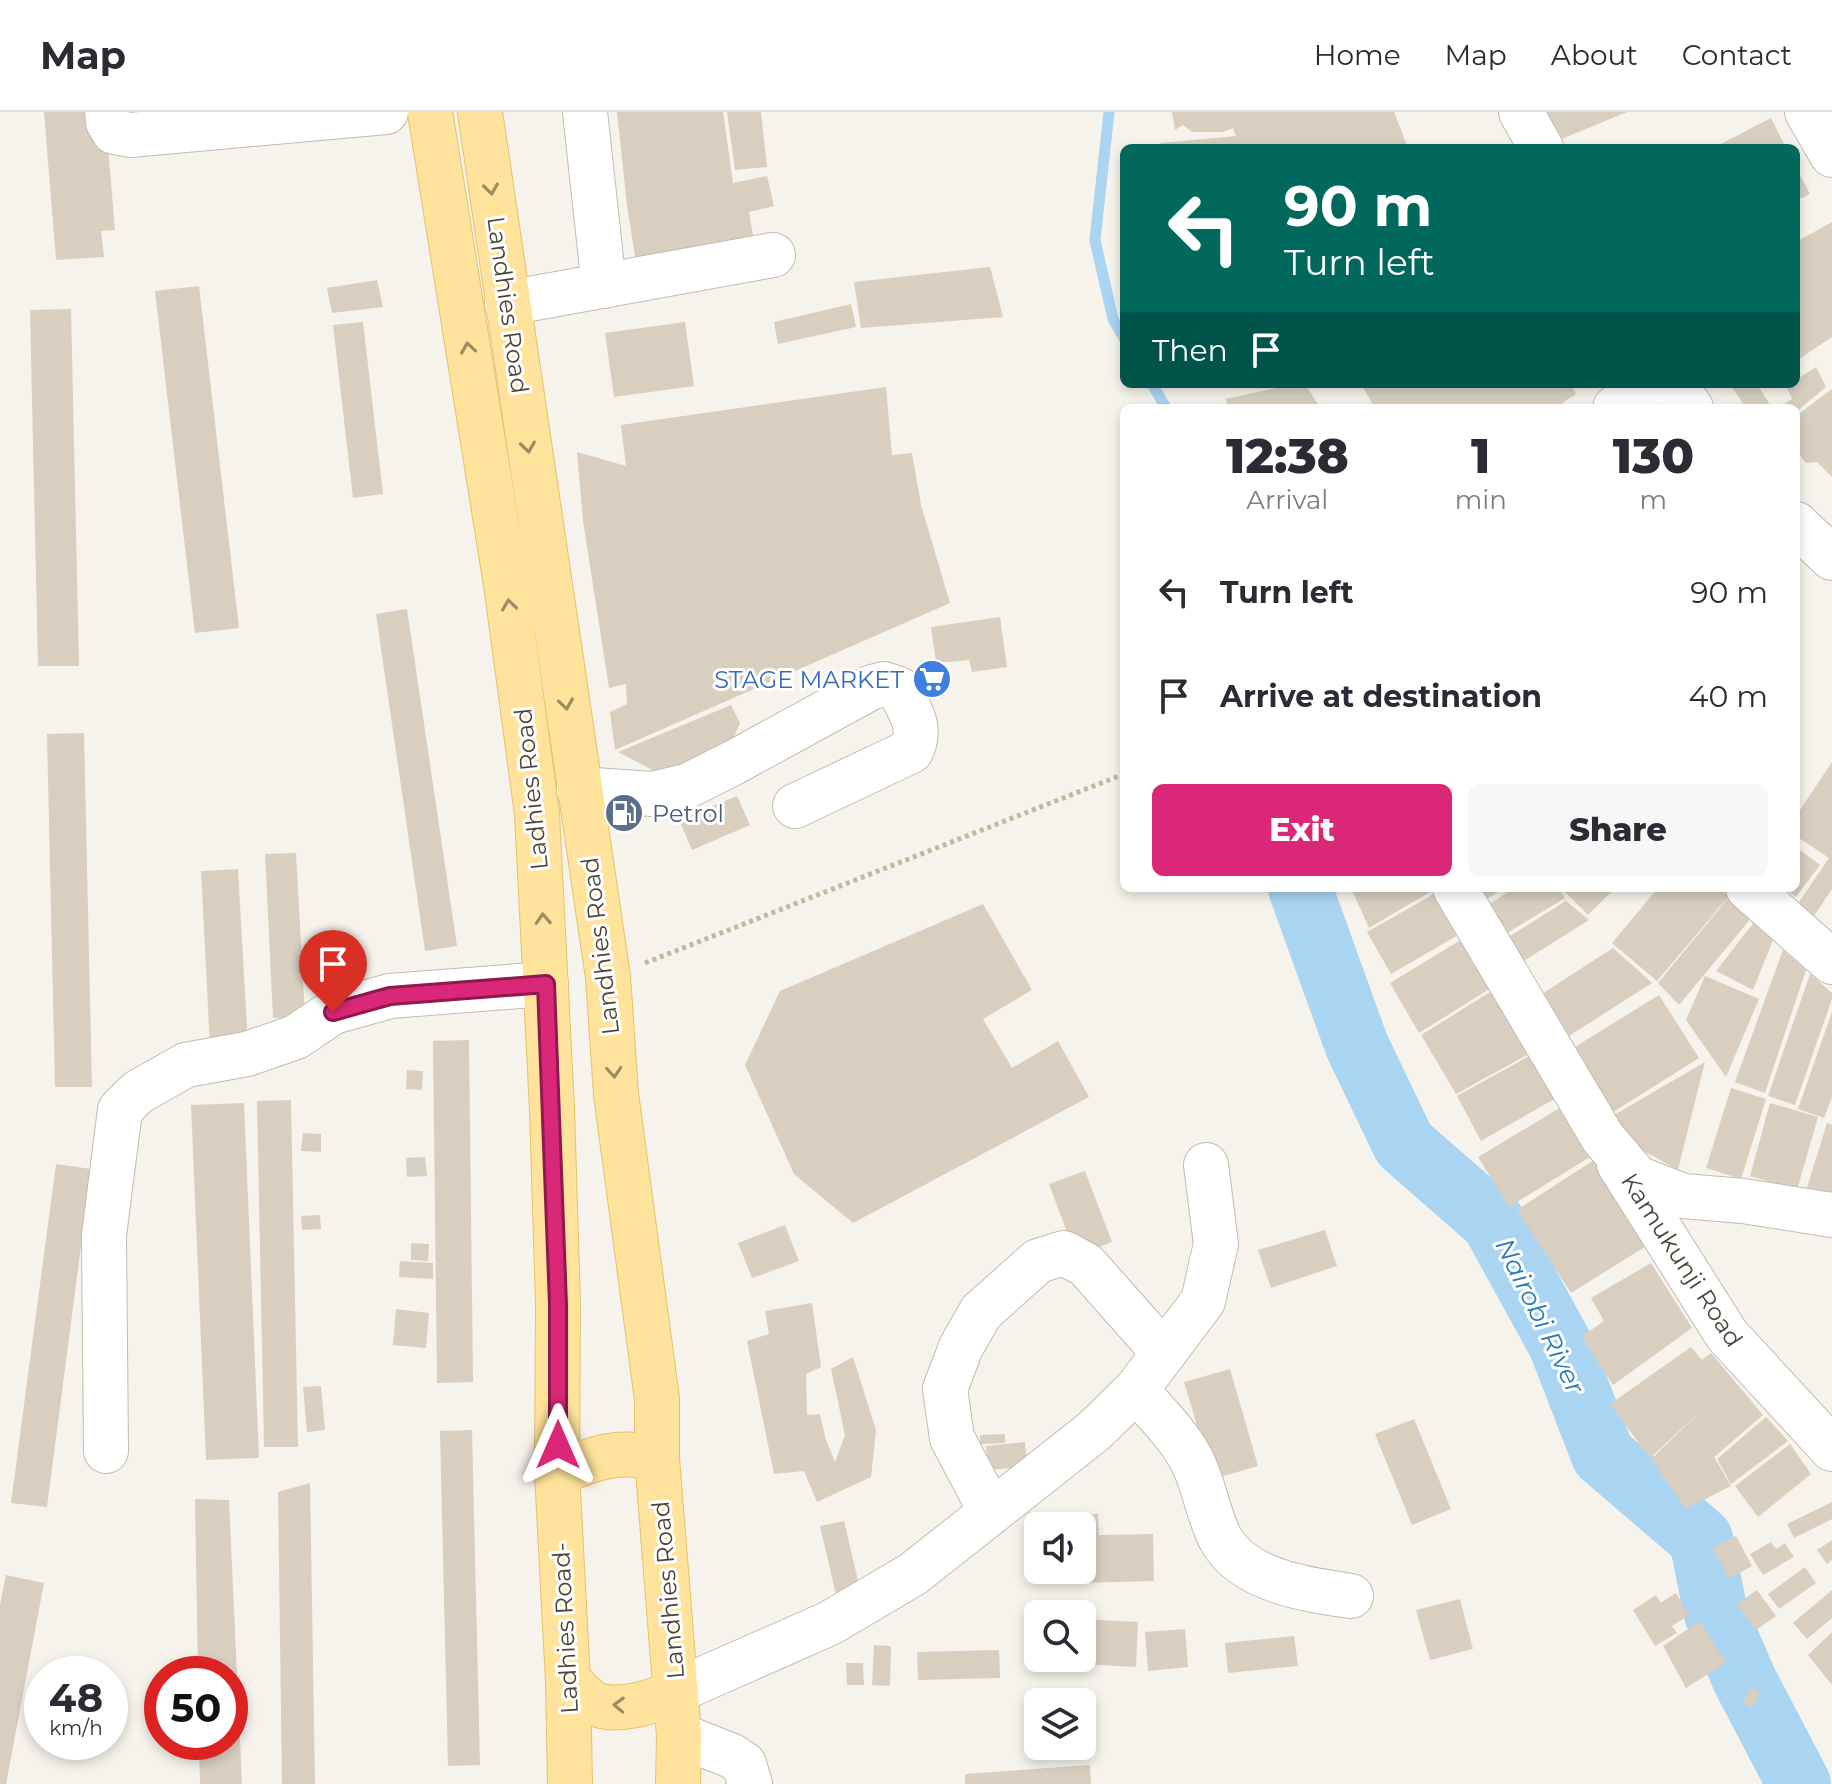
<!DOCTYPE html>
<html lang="en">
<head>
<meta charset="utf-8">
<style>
	:root { --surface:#fff; --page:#f7f7f7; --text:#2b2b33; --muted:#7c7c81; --line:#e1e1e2; --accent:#db2777 }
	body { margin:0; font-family:Montserrat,sans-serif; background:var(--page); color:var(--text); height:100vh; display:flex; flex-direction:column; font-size:30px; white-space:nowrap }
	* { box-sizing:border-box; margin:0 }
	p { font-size:26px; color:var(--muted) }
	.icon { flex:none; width:44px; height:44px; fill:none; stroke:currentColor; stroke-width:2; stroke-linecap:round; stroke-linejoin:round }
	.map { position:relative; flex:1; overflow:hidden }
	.side { position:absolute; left:1120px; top:292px; width:680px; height:488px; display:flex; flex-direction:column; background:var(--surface); border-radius:12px; box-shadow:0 4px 12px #0003 }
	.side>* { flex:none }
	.hud { position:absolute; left:1120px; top:32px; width:680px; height:244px; border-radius:12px; box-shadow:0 4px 12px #0003; background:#00695c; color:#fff; overflow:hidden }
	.tools { position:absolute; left:1024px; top:1400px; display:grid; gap:16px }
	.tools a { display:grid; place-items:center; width:72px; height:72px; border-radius:12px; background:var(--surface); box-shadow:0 4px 12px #0003; font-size:40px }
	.speed { position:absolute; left:24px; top:1544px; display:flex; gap:16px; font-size:40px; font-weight:700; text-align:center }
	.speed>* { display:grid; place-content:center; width:104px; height:104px; border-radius:50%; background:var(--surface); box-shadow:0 4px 12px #0003; line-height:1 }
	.speed small { font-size:20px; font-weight:400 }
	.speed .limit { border:12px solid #d22; background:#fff; color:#111 }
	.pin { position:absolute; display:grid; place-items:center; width:68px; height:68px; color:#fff; margin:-82px -34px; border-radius:50% 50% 50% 0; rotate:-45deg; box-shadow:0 0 8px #0007 }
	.pin .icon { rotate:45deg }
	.me { position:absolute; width:88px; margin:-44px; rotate:0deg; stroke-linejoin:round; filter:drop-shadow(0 0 6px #0008) }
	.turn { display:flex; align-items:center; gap:28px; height:168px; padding:0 32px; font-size:36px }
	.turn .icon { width:104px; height:104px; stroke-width:2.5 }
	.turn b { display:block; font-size:56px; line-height:68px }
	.then { display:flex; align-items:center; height:76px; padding:0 32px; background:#0003; gap:16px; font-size:30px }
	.eta { display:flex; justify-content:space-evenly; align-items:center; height:136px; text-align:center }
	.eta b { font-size:48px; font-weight:800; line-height:56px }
	.cta { display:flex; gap:16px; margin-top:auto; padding:16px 32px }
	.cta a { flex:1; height:92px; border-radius:12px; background:var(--accent); color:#fff; font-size:32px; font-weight:800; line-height:92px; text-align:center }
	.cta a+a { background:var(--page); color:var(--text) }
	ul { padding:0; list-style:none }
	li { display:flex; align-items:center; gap:24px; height:104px; padding:0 32px }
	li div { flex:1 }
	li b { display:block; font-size:30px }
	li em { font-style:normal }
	header { display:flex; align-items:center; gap:48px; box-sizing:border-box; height:112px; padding:0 40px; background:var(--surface); border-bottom:2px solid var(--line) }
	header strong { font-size:38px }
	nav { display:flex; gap:44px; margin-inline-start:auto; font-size:28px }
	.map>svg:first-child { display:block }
</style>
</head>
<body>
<header>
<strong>Map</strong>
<nav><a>Home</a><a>Map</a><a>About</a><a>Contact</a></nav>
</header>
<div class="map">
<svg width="1832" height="1672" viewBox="0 0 1832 1672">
	<rect width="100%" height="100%" fill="#f6f3ec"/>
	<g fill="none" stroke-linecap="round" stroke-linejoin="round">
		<g stroke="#a9d4f2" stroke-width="11">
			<polyline points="1109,0 1095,128 1113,207 1124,226"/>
			<polyline points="1152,272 1166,296"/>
		</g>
		<polyline stroke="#a9d4f2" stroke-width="64" points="1300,776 1357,934 1404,1032 1493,1110 1560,1232 1603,1343 1701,1427 1716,1502 1745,1569 1799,1672"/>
	</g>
	<g fill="#d8cfc1">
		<polygon points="44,0 105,0 115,118 101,119 104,145 56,148"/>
		<polygon points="617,0 723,0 733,71 767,64 774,94 749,100 755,134 637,156 627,94"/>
		<polygon points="727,0 761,0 767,55 735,58"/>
		<polygon points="1172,0 1394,0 1408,36 1160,36 1160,31 1236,24 1233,16 1223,20 1192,20 1183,13 1175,18"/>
		<polygon points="1539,0 1627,0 1552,31"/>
		<polygon points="1771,6 1786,36 1713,36"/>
		<polygon points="1796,55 1810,82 1796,89"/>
		<polygon points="1832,110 1832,225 1796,249 1796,130"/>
		<polygon points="990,155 1003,205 861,216 854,170"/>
		<polygon points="377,168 383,195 332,201 327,176"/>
		<polygon points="199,174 239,516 195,521 155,179"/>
		<polygon points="851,192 856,215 778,232 774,210"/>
		<polygon points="71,197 79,554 38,554 30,198"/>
		<polygon points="363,210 383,382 353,386 333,213"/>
		<polygon points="685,210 694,274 614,285 605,221"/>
		<polygon points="1816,255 1826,275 1796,300 1796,296 1776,296 1792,287 1786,274 1796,272 1796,268"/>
		<polygon points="1295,272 1305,272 1318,292 1317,296 1229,296 1225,287"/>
		<polygon points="1361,272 1570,272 1576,282 1555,296 1375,296"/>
		<polygon points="1730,272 1757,272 1772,296 1746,296"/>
		<polygon points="886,275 892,343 912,341 921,393 950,491 615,638 610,600 627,592 626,572 609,576 583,409 577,340 626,354 621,313"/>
		<polygon points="1832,277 1832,365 1817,350 1806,351 1796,338 1796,304"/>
		<polygon points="407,497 457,834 425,839 376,502"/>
		<polygon points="1000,505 1007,555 972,560 969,548 936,551 931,515"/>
		<polygon points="731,593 740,611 726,643 664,664 618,640"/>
		<polygon points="84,621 92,975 55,975 47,622"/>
		<polygon points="1832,650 1832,777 1814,804 1797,793 1829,746 1796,724 1796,704"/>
		<polygon points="737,684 750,713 692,738 679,708"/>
		<polygon points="1797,736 1820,753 1796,785 1785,776 1796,776"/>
		<polygon points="296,741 305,905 273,906 265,742"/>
		<polygon points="238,757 248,933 210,935 201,759"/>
		<polygon points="1351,776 1437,776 1369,816"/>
		<polygon points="1475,776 1504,776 1484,789"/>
		<polygon points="1515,776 1559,776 1565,786 1502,824 1484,795"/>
		<polygon points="1561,776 1615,776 1588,803"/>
		<polygon points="1658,776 1719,776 1729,784 1657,869 1612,831"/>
		<polygon points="1441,778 1465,819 1391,862 1367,820"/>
		<polygon points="1729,785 1752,805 1679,893 1658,871"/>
		<polygon points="1566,789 1589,808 1519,852 1505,827"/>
		<polygon points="983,792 1032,878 983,907 1012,956 1058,929 1089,985 853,1111 794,1062 745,953 780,879"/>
		<polygon points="1755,809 1775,823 1753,878 1716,859"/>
		<polygon points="1469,823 1499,871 1419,921 1390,871"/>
		<polygon points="1613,836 1652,871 1561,929 1534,887"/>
		<polygon points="1783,838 1806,858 1765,981 1735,970"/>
		<polygon points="1810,862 1832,881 1832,887 1795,993 1768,984"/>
		<polygon points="1705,864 1759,887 1726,965 1686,908"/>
		<polygon points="1500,874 1538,937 1456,982 1421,923"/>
		<polygon points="1659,883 1699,946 1610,1002 1570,938"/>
		<polygon points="1832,900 1832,985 1824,1006 1798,997"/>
		<polygon points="469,928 473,1270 437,1271 433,929"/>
		<polygon points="1538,939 1563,982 1481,1029 1457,984"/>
		<polygon points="1705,950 1678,1058 1597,1013"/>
		<polygon points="407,958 423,959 422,978 406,977"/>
		<polygon points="1731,976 1766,987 1741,1067 1706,1056"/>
		<polygon points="291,988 298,1335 264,1335 257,989"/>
		<polygon points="244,991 259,1346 206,1348 191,993"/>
		<polygon points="1568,991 1598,1040 1509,1095 1478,1045"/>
		<polygon points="1770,991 1818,1005 1797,1078 1750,1064"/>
		<polygon points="1827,1011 1832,1013 1832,1094 1804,1085"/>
		<polygon points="303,1021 321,1022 321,1040 301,1039"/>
		<polygon points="425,1045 427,1064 407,1065 406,1046"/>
		<polygon points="1597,1046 1651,1131 1571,1181 1517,1098"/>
		<polygon points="56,1052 91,1057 47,1395 11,1391"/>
		<polygon points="1085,1059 1112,1130 1076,1144 1049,1072"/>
		<polygon points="320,1103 321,1117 302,1118 301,1104"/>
		<polygon points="785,1113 799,1149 752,1166 738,1131"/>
		<polygon points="1325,1118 1337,1154 1271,1176 1258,1138"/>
		<polygon points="411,1131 429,1132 428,1149 411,1148"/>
		<polygon points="400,1149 433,1151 433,1167 399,1165"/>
		<polygon points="1651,1151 1692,1216 1613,1273 1581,1225 1604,1209 1591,1186"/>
		<polygon points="812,1191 821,1255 806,1262 807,1303 820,1302 826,1328 835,1350 845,1323 831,1257 853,1245 876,1318 871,1365 817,1390 804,1359 774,1362 747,1229 769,1222 765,1199"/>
		<polygon points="396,1197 429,1201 426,1236 393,1233"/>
		<polygon points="1691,1235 1702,1248 1711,1241 1763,1303 1714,1345 1731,1374 1686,1397 1651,1347 1706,1294 1650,1346 1610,1292"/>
		<polygon points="1230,1257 1258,1354 1213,1367 1184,1270"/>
		<polygon points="321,1274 325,1318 307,1320 303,1275"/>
		<polygon points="1766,1305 1788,1329 1731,1372 1717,1347"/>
		<polygon points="1414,1307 1451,1397 1412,1413 1375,1322"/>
		<polygon points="472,1318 480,1653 448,1654 440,1319"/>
		<polygon points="1005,1322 1005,1331 980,1332 980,1323"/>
		<polygon points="1025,1330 1027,1355 988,1358 986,1334"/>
		<polygon points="1790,1332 1811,1362 1758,1405 1735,1374"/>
		<polygon points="310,1371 315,1672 282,1672 278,1380"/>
		<polygon points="195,1387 229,1388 242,1672 200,1672 199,1630 230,1630 230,1562 198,1562"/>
		<polygon points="1832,1390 1832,1407 1794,1426 1787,1412"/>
		<polygon points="1098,1402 1099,1423 1153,1422 1154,1469 1037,1472 1037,1458 1082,1458 1082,1414 1038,1414 1038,1424 1035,1424 1035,1404"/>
		<polygon points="844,1409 860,1477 836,1483 820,1414"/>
		<polygon points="1736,1424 1752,1454 1729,1467 1712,1436"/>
		<polygon points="1832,1428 1832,1448 1827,1452 1817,1438"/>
		<polygon points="1771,1430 1776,1437 1785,1431 1794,1445 1763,1463 1750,1442"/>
		<polygon points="1805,1455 1816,1471 1779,1497 1768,1482"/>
		<polygon points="6,1463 44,1471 6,1672 0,1672 0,1493"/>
		<polygon points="1757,1478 1776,1504 1756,1518 1737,1492"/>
		<polygon points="1832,1478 1832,1506 1807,1527 1793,1511"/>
		<polygon points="1676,1481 1689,1503 1672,1514 1677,1521 1655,1534 1633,1498 1656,1483 1661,1491"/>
		<polygon points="1460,1487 1473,1537 1430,1548 1416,1498"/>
		<polygon points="1082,1507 1138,1510 1136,1555 1042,1550 1042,1546 1082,1546"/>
		<polygon points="1700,1509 1726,1551 1686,1576 1663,1534"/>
		<polygon points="1185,1517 1188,1555 1148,1559 1145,1520"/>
		<polygon points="1832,1520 1832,1573 1808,1543"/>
		<polygon points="1294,1524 1298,1554 1228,1561 1225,1531"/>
		<polygon points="874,1533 891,1534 890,1574 872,1573"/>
		<polygon points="999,1538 1000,1566 918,1568 917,1540"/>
		<polygon points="846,1551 863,1551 864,1573 847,1573"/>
		<polygon points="1752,1575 1761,1581 1752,1596 1743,1590"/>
		<polygon points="1090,1653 1091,1672 965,1672 965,1662"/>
	</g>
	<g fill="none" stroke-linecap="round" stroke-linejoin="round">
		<g stroke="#c2bbae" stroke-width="46">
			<g id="minor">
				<polyline points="107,0 108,10 114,20 130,23 386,0"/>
				<polyline points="585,0 604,174"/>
				<polyline points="1521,0 1541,36"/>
				<polyline points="1807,0 1832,43"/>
				<polyline points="507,191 773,143"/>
				<polyline points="1674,272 1691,296"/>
				<polyline points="1615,296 1650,272"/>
				<polyline points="1796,412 1832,446"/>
				<path d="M579,677L653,682L687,674L733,651L872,575L884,572L899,577C910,600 923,615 911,639L795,694"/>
				<polyline points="1455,776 1603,1026 1637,1066 1683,1084 1743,1089 1832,1103"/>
				<polyline points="1748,776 1832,850"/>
				<polyline points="1619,1052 1727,1223 1832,1337"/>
				<path d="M1136,1278C1154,1299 1176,1320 1190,1345C1204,1370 1207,1400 1220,1426C1243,1469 1308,1478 1351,1484"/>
				<polyline points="106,1339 104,1123 120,998 138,980 186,953 247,942 296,925 333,900 390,884 546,872"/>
				<polyline points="991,1400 952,1326 945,1277 961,1235 981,1200 1038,1149 1064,1141 1086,1153 1164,1241"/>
				<polyline points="676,1579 830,1511 913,1462 1094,1319 1136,1278 1203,1189 1216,1132 1206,1053"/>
				<polyline points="679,1623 732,1644 744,1652 750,1672"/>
			</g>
		</g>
		<g stroke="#e6c16a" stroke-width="46">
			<g id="major">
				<polyline points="430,0 506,472 537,702 552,997 558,1193 557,1361 568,1569 570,1672"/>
				<polyline points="480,0 608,865 616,982 657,1287 657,1346 679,1623 678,1672"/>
				<path d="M557,1361C595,1346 617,1337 657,1346"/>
				<path d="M568,1569C576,1575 584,1586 593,1591C616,1602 655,1590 676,1579"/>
			</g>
		</g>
		<polyline stroke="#c4b79f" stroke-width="5" stroke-dasharray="4 4" stroke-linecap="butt" points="645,851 1124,662"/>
		<use href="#minor" stroke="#fff" stroke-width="44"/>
		<use href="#major" stroke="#ffe39c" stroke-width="44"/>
	</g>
	<defs><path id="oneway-chevron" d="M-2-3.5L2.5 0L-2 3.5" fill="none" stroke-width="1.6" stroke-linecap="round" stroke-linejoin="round" transform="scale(2)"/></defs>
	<g stroke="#9c8c66">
		<use href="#oneway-chevron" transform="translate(491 77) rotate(82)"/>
		<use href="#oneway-chevron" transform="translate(468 236) rotate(-99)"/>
		<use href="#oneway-chevron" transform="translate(528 335) rotate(82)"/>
		<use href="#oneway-chevron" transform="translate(509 493) rotate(-98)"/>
		<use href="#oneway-chevron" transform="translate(566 592) rotate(81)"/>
		<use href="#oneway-chevron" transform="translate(543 807) rotate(-93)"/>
		<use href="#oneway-chevron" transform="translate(614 960) rotate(86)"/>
		<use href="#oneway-chevron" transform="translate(619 1593) rotate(-178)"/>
	</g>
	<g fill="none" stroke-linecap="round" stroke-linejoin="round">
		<g stroke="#8e194d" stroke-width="20">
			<polyline id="route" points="333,900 390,884 546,872 558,1193 558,1333"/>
		</g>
		<use href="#route" stroke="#db2777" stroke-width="14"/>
	</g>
	<defs>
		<g id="supermarket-disc" transform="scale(2)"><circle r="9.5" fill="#3f7fe0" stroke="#fff"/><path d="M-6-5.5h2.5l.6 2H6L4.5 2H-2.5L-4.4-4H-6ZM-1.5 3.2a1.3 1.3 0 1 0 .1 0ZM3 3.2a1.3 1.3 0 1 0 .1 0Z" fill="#fff"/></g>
		<g id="fuel-disc" transform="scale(2)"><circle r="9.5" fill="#5c6f8a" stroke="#fff"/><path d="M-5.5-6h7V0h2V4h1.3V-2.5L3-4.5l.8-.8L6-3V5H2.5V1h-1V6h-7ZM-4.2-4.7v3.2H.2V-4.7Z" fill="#fff"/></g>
	</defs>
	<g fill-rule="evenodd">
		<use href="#supermarket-disc" x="932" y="567"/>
		<use href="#fuel-disc" x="624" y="701"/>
	</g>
	<g text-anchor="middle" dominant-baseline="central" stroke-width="6" stroke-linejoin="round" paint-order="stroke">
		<g font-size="24" fill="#4b4439" stroke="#fff">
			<text transform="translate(508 193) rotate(82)">Landhies Road</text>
			<text transform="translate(531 677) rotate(-96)">Ladhies Road</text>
			<text transform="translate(600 834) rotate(-97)">Landhies Road</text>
			<text transform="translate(1682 1148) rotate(57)">Kamukunji Road</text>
			<text transform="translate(668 1478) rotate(-95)">Landhies Road</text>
			<text transform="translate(565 1516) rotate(-93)">Ladhies Road-</text>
		</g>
		<g font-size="24" fill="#366cbe" stroke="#fff" text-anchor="end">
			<text x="904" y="567">STAGE MARKET</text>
		</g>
		<g font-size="24" fill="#4e5e75" stroke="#fff" text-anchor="start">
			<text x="652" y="701">Petrol</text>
		</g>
		<g font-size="26" font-style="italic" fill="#2e7ab2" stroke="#fff">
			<text transform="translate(1540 1204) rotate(64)">Nairobi River</text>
		</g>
	</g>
</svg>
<div class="tools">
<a><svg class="icon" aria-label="sound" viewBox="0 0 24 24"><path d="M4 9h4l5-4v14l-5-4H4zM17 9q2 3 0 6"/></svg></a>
<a><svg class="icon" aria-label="search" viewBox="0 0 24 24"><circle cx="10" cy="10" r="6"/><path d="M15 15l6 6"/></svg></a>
<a><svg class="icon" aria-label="layers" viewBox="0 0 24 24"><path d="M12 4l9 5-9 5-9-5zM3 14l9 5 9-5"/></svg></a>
</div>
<div class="speed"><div>48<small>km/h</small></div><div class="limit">50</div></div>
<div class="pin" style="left:333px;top:900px;background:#d93025"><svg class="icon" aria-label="arrive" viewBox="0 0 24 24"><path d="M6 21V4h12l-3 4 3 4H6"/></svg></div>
<svg class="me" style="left:558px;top:1333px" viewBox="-20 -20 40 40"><path d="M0-17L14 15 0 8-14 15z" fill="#db2777" stroke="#fff" stroke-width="4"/></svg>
<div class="hud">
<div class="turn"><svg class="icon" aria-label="left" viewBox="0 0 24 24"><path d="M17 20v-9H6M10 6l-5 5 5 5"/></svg><div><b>90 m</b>Turn left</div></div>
<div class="then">Then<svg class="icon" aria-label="arrive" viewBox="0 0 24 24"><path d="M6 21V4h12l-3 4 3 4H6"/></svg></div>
</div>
<section class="side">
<div class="eta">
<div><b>12:38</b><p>Arrival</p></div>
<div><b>1</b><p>min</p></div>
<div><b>130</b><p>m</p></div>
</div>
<ul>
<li><svg class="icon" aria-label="left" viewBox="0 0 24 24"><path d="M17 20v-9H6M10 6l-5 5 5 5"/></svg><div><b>Turn left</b></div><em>90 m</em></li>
<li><svg class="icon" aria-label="arrive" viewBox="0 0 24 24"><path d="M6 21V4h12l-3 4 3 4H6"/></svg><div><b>Arrive at destination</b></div><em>40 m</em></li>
</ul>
<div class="cta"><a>Exit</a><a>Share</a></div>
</section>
</div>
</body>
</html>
